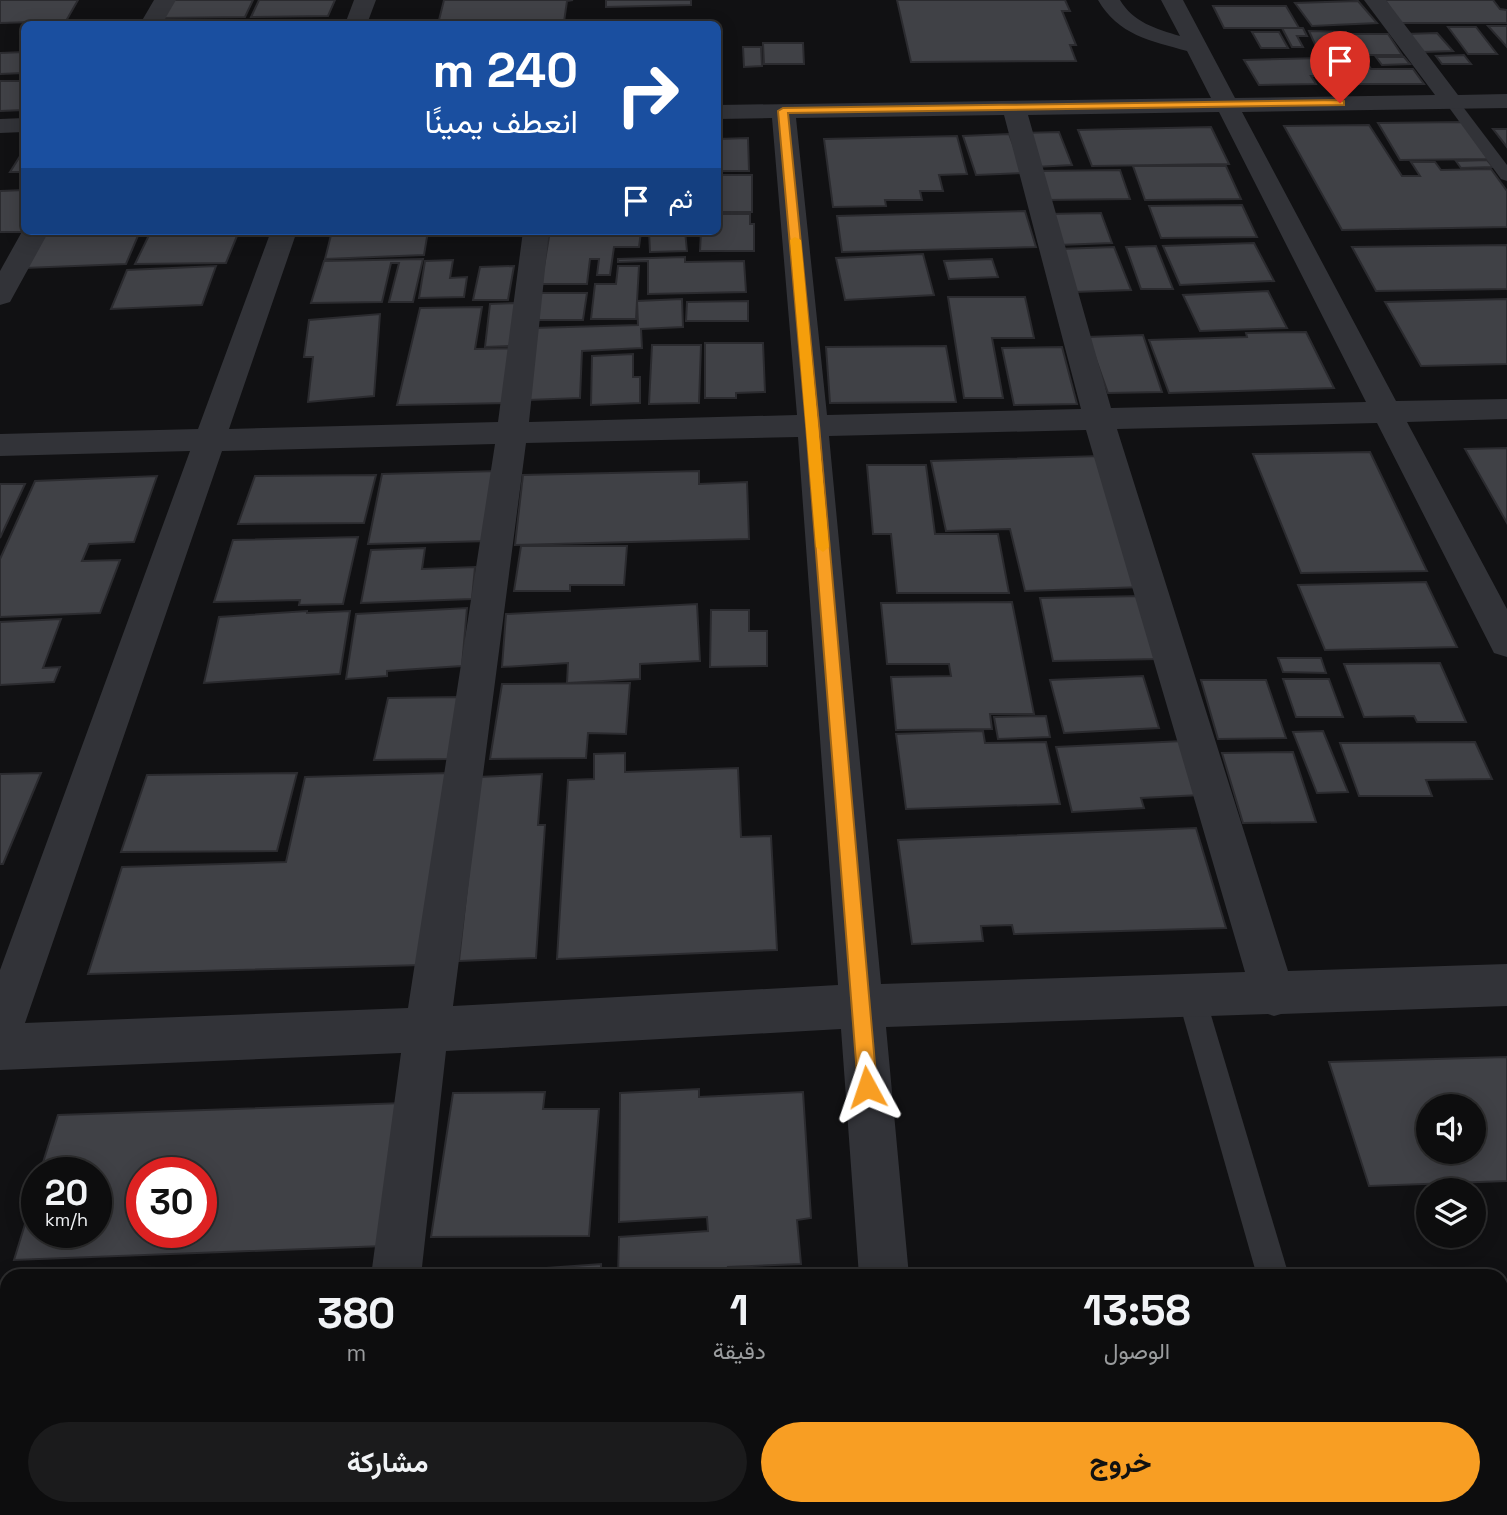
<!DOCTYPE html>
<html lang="ar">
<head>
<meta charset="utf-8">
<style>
	:root { --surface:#0d0d0e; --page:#1b1b1c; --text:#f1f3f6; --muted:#9a9c9e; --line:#2d2d2e; --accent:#f89e23 }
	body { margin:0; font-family:"Space Grotesk",Vazirmatn,sans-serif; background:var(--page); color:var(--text); direction:rtl; height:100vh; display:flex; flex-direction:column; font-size:26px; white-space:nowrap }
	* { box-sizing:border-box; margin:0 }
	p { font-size:23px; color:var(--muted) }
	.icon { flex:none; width:38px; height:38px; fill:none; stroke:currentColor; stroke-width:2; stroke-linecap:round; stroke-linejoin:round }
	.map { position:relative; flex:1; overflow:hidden; direction:ltr }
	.sheet { position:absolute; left:0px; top:1269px; width:1508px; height:247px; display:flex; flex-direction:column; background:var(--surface); border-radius:21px 21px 0 0; box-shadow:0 4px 18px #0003,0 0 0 2px var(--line); direction:rtl }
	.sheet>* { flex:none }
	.banner { position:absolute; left:21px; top:21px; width:700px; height:214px; border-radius:10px; box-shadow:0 4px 18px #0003,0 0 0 2px var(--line); direction:rtl; background:#1a4fa0; color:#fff; overflow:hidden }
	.buttons { position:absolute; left:1416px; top:1094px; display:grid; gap:14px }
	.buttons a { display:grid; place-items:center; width:70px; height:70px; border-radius:50%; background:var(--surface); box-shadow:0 4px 18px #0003,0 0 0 2px var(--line); font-size:35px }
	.speed { position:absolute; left:21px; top:1157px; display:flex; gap:14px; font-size:35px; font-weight:700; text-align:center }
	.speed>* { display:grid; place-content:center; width:91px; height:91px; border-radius:50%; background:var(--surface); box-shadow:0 4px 18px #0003,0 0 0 2px var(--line); line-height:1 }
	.speed small { font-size:18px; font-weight:400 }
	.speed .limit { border:10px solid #d22; background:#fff; color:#111 }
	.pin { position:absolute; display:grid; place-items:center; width:60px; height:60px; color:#fff; margin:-72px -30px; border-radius:50% 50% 50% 0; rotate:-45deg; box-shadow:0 0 7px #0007 }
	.pin .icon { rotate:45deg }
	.me { position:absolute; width:77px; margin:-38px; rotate:355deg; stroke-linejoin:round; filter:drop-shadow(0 0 5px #0008) }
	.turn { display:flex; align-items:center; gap:24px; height:147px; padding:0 28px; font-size:32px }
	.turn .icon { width:91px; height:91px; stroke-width:2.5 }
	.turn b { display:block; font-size:49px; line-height:60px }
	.then { display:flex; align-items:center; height:66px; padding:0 28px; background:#0003; gap:14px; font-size:26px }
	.eta { display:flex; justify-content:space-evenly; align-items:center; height:119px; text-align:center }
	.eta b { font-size:42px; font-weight:700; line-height:49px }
	.action { display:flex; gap:14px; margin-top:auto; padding:14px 28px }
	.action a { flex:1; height:80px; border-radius:42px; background:var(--accent); color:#111; font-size:28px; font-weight:700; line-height:80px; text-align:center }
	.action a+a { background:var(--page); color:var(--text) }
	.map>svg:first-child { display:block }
</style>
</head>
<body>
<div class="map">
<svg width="1507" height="1515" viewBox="0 0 1507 1515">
	<rect width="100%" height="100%" fill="#111113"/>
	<g fill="#404146" stroke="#2b2b2f" stroke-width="2" fill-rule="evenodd">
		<polygon points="0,0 78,0 66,21 0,23"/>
		<polygon points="169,0 253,0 245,17 159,18"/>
		<polygon points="259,0 335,0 328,16 251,17"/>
		<polygon points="444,0 573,0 567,1 564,22 438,24"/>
		<polygon points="606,0 691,0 691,5 606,7"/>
		<polygon points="897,0 1065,0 1070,11 1062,11 1076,45 1070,45 1076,61 911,62"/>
		<polygon points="1385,0 1493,0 1500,9 1507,10 1507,23 1400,23"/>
		<polygon points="1358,1 1377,23 1312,26 1295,3"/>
		<polygon points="1213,6 1286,6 1299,28 1224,28"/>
		<polygon points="147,20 144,24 66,24 68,21"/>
		<polygon points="299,20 297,24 247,24 248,21"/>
		<polygon points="210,21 245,21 243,24 162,24 208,24"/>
		<polygon points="1488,26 1507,26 1507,47"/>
		<polygon points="1448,27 1476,27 1497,54 1468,54"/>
		<polygon points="1282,28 1303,28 1307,36 1297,36 1303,47 1292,47"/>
		<polygon points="1309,31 1346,32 1353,46 1339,46 1342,52 1318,51"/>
		<polygon points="1252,32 1279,32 1288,48 1261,48"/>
		<polygon points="1437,33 1453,51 1422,52 1407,34"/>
		<polygon points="1348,34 1388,34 1402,55 1362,55"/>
		<polygon points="763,43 803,43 804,64 764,64"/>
		<polygon points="743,47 761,47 762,66 744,67"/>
		<polygon points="24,52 24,73 0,74 0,53"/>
		<polygon points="1464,55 1471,64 1442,64 1436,56"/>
		<polygon points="1376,57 1404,57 1410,64 1382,65"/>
		<polygon points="1322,58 1335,76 1311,76 1316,84 1259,85 1244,60"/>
		<polygon points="1336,61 1366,61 1371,69 1413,69 1424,84 1351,84"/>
		<polygon points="0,81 24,81 24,110 0,111"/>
		<polygon points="1462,122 1488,159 1400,160 1378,123"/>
		<polygon points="1369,125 1402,176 1420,176 1411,162 1435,162 1441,170 1491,169 1507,191 1507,227 1342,230 1284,126"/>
		<polygon points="1211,127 1229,164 1092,166 1078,130"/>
		<polygon points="1493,129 1507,129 1507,147"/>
		<polygon points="1059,132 1072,165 1035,167 1022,133"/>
		<polygon points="1009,134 1024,173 976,175 963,136"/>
		<polygon points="957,136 967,174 939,175 943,191 920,191 922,200 885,200 886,206 833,207 824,139"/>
		<polygon points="748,138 749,171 718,171 718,139"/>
		<polygon points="22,153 24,153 24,172 10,172"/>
		<polygon points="1487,160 1493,167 1461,168 1456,161"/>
		<polygon points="1133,166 1226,166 1241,199 1145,200"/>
		<polygon points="1120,170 1130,199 1044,200 1035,171"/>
		<rect x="718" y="175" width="34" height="37"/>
		<polygon points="24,190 24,229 22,232 0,232 0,191"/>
		<polygon points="1242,205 1257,237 1161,238 1149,206"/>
		<polygon points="1025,211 1036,247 842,252 837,216"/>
		<polygon points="1101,213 1112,243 1058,245 1048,214"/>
		<polygon points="718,214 750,214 750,224 754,224 754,251 700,251 701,231 718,231"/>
		<polygon points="44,231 140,231 126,264 25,268"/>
		<polygon points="151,231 239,231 226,263 135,264"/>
		<polygon points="332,231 428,231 424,255 325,259"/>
		<polygon points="550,231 648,231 641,232 639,247 614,247 610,275 597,275 599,259 590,259 587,284 541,284"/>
		<polygon points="649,231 685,231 687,251 650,252"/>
		<polygon points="1254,243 1274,281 1180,285 1163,246"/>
		<polygon points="1507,245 1507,289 1376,291 1352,247"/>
		<polygon points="1156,246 1173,289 1141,289 1126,247"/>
		<polygon points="1114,247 1131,290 1074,292 1059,249"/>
		<polygon points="923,254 934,295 845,300 836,258"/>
		<polygon points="685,257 685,262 744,261 746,292 648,294 648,261 618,262 618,259"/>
		<polygon points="423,259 413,302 389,302 399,263 391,263 382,302 311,303 324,261"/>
		<polygon points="992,259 998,277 949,279 944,261"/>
		<polygon points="453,260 450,278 467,277 464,297 419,298 425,261"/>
		<polygon points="216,266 202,305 111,309 127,270"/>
		<polygon points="514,266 508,300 473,300 480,267"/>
		<polygon points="618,266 639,266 636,319 591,319 595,284 616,284"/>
		<polygon points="1268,291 1287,328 1200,331 1183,295"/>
		<polygon points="541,293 587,293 583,320 536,320"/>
		<polygon points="948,297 1025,297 1034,338 992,338 1003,398 964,398"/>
		<polygon points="682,299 683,327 641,329 642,348 582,351 580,398 528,400 533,328 638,325 637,301"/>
		<polygon points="1507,299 1507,364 1421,366 1385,302"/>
		<polygon points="748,301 748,321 686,321 687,302"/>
		<polygon points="516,303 511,346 485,347 490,304"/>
		<polygon points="482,307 475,349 517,348 509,403 397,405 420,308"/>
		<polygon points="380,314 374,396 308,402 313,357 304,357 309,320"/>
		<polygon points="1306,332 1334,388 1169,393 1149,340 1247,337 1246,333"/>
		<polygon points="1143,335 1162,392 1108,393 1088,337"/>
		<polygon points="705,343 763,343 765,392 736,393 736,398 705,398"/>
		<polygon points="652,345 701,345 699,403 649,404"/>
		<polygon points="946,346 956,402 830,403 826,347"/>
		<polygon points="1062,347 1077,404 1014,405 1002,348"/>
		<polygon points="633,354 633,377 640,377 640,403 591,405 592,356"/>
		<polygon points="1507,448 1507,523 1465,449"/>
		<polygon points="1370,452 1427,571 1301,573 1253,454"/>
		<polygon points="1101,456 1143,587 1025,591 1010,529 946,531 931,461"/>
		<polygon points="867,465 926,465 935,534 998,534 1009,593 897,593 891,534 873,534"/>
		<polygon points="499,471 490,541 368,544 382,474"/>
		<polygon points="699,471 699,484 747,482 749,539 515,545 523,475"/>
		<polygon points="376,475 364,523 238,524 255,476"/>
		<polygon points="157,476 134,542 89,544 82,561 120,560 100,613 0,617 0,559 35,481"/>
		<polygon points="0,484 25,484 0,538"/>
		<polygon points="358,537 343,604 299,605 300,600 214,602 233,540"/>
		<polygon points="521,546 627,546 624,585 570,585 570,591 514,591"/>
		<polygon points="425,548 422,569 475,567 472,599 361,603 371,550"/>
		<polygon points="1426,582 1457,647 1325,650 1298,585"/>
		<polygon points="1142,596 1159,659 1053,661 1040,598"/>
		<polygon points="1012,602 1034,714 990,714 992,729 896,730 891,677 951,676 949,664 887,664 881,603"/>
		<polygon points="697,604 700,661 640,664 640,679 567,683 568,663 502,667 506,614"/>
		<polygon points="467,608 462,666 387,671 387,676 346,679 356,614"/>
		<polygon points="711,610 749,610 749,631 767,631 767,666 710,667"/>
		<polygon points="307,611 307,613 350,611 340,674 204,683 219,617"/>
		<polygon points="61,619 43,668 60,667 54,682 0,685 0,622"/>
		<polygon points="1278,658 1321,658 1326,673 1283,672"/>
		<polygon points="1440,663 1466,722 1417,722 1414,716 1364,717 1344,664"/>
		<polygon points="1143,676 1159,728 1064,733 1050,680"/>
		<polygon points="1283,679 1329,679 1343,717 1296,717"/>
		<polygon points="1201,680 1266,680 1286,738 1218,739"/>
		<polygon points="630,683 626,734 588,733 586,758 490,759 502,684"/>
		<polygon points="460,697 448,759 374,760 388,698"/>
		<polygon points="1046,716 1050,737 998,739 994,717"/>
		<polygon points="983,731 985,743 1046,742 1060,804 906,809 896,734"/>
		<polygon points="1323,731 1348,792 1317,793 1293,732"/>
		<polygon points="1183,741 1201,795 1141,798 1144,808 1072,812 1056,747"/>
		<polygon points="1475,742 1492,779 1426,780 1432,796 1359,796 1340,743"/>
		<polygon points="1293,752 1316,822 1243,823 1222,753"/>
		<polygon points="625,753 625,772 738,768 741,837 771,836 777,950 557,959 568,780 594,779 594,754"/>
		<polygon points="41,773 3,864 0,864 0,774"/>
		<polygon points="297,773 277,851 121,852 147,775"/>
		<polygon points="449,773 422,965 88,974 122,867 286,862 305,777"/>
		<polygon points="542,774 538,825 545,825 536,958 459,961 479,777"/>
		<polygon points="1196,828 1226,928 1014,934 1012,925 981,926 983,941 912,944 898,840"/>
		<path d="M1507,1057V1181L1369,1186L1329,1062ZM1428,1106H1474V1152H1428Z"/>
		<polygon points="699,1089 699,1097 803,1092 811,1218 797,1220 801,1264 728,1267 729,1276 618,1276 619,1237 708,1231 707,1217 619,1222 620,1093"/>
		<polygon points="545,1092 543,1109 599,1109 589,1236 431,1237 453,1093"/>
		<path d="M404,1103L384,1246L14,1260L37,1185V1232H96V1172H40L58,1115ZM142,1172H201V1232H142Z"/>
		<polygon points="601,1264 601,1276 547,1276 547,1268"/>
		<polygon points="6,1294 7,1434 0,1435 0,1314"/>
		<polygon points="1507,1343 1507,1515 1477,1515 1475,1511 1502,1508 1502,1344"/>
		<polygon points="0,1455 7,1455 7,1508 138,1508 137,1515 0,1515"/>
		<polygon points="153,1508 234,1508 232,1515 151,1515"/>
		<polygon points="248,1508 313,1508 312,1515 247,1515"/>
		<polygon points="389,1508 481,1508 481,1515 388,1515"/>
		<polygon points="517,1508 605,1508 605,1515 516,1515"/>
	</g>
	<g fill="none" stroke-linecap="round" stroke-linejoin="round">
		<g fill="#323338" fill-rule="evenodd">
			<polygon points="1452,98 1457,99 1507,165 1507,181 1501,179 1445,102"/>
			<polygon points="1191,981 1201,985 1205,995 1289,1276 1257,1276 1177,995 1181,985"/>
			<polygon points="1323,1508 1359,1508 1361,1515 1325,1515"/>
		</g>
		<g fill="#323338" fill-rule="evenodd">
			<polygon points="154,0 176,0 162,24 140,24"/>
			<polygon points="354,0 376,0 367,24 345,24"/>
			<path d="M1098,0H1120C1133,22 1156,29 1180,36L1161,0H1183L1235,98L1435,95L1364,0H1386L1458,95L1507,94V108L1242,112L1396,401L1507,399V419L1407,422L1507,609V657L1494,653L1377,423L1117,429L1288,971L1507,964V1006L1281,1014L1274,1016L1268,1014L886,1027L909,1276H859L841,1029L446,1051L421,1276H371L401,1053L0,1070V970L190,451L0,456V434L198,429L271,231H297L229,429L498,422L523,231H549L529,422L797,415L772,118L718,119V105L1211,98L1187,51C1151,41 1118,35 1098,0ZM1219,112L1366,402L1111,408L1028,115ZM1004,115L1081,409L827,415L796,118ZM1086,430L1245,972L881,984L829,436ZM798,437L838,985L453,1006L526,443ZM495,444L408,1008L25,1023L222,451Z"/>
			<polygon points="24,118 24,132 0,133 0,119"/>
			<polygon points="24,228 24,231 49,231 10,302 0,305 0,271"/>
			<polygon points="339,1508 395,1508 394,1515 338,1515"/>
			<rect x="878" y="1508" width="56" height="7"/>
		</g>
	</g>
	<polygon fill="#f89e23" stroke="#a16717" stroke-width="2" points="1340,100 1344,101 1344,105 788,113 819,425 877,1087 874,1094 867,1097 861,1094 858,1087 806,425 778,111 783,108"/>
	<polygon fill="#f59e0b" points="795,237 801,240 829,547 823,552 816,547 790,240"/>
</svg>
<div class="buttons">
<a><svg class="icon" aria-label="sound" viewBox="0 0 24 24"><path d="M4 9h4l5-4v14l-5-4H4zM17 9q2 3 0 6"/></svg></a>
<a><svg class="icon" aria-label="layers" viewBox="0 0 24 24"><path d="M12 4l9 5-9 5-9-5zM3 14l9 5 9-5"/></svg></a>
</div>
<div class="speed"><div>20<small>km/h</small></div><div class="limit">30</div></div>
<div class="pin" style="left:1340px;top:103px;background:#d93025"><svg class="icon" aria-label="arrive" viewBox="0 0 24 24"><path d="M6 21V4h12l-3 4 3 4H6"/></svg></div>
<svg class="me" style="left:867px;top:1087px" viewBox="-20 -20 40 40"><path d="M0-17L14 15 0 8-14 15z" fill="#f89e23" stroke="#fff" stroke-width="4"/></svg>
<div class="banner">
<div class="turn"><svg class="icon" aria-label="right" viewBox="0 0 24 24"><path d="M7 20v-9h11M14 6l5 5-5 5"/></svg><div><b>240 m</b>انعطف يمينًا</div></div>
<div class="then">ثم<svg class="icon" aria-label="arrive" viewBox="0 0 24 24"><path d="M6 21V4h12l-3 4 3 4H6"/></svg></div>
</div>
<section class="sheet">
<div class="eta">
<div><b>13:58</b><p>الوصول</p></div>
<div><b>1</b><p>دقيقة</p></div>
<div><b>380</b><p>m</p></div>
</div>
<div class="action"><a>خروج</a><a>مشاركة</a></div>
</section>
</div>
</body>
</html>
